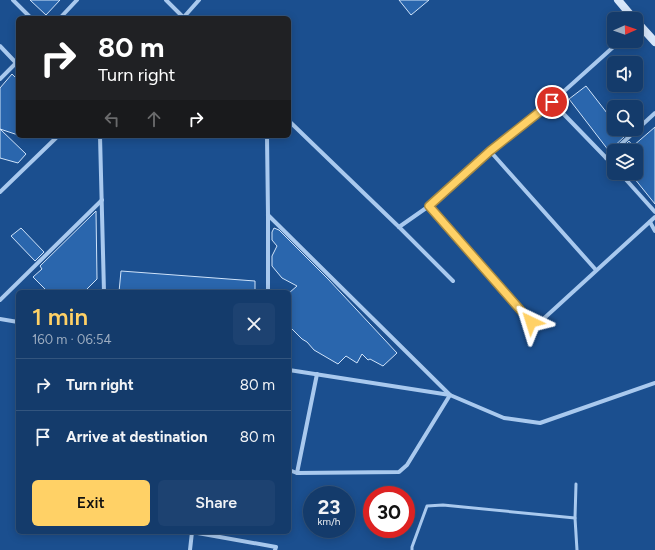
<!DOCTYPE html>
<html lang="en">
<head>
<meta charset="utf-8">
<style>
	:root { --surface:#143b6b; --page:#1d4271; --text:#f1f3f6; --muted:#9dadc1; --line:#33557e; --accent:#ffd166 }
	body { margin:0; font-family:Figtree,sans-serif; background:var(--page); color:var(--text); height:100vh; display:flex; flex-direction:column; font-size:15px; white-space:nowrap }
	* { box-sizing:border-box; margin:0 }
	p { font-size:13px; color:var(--muted) }
	.icon { flex:none; width:22px; height:22px; fill:none; stroke:currentColor; stroke-width:2; stroke-linecap:round; stroke-linejoin:round }
	.map { position:relative; flex:1; overflow:hidden }
	.side { position:absolute; left:16px; top:290px; width:275px; height:244px; display:flex; flex-direction:column; background:var(--surface); border-radius:6px; box-shadow:0 2px 10px #0003,0 0 0 1px var(--line) }
	.side>* { flex:none }
	.guide { position:absolute; left:16px; top:16px; width:275px; height:122px; border-radius:6px; box-shadow:0 2px 10px #0003,0 0 0 1px var(--line); background:#202124; color:#fff; overflow:hidden }
	.needle { width:26px; rotate:88deg }
	.fabs { position:absolute; left:607px; top:12px; display:grid; gap:8px }
	.fabs a { display:grid; place-items:center; width:36px; height:36px; border-radius:6px; background:var(--surface); box-shadow:0 2px 10px #0003,0 0 0 1px var(--line); font-size:20px }
	.speed { position:absolute; left:303px; top:486px; display:flex; gap:8px; font-size:20px; font-weight:700; text-align:center }
	.speed>* { display:grid; place-content:center; width:52px; height:52px; border-radius:50%; background:var(--surface); box-shadow:0 2px 10px #0003,0 0 0 1px var(--line); line-height:1 }
	.speed small { font-size:10px; font-weight:400 }
	.speed .limit { border:6px solid #d22; background:#fff; color:#111 }
	.pin { position:absolute; display:grid; place-items:center; width:34px; height:34px; color:#fff; margin:-17px; border:2px solid #fff; border-radius:50%; box-shadow:0 1px 4px #0007 }
	.me { position:absolute; width:44px; margin:-22px; rotate:319deg; stroke-linejoin:round; filter:drop-shadow(0 0 3px #0008) }
	.turn { display:flex; align-items:center; gap:14px; height:84px; padding:0 16px; font-size:18px }
	.turn .icon { width:52px; height:52px; stroke-width:2.5 }
	.turn b { display:block; font-size:28px; line-height:34px }
	.lanes { display:flex; align-items:center; height:38px; padding:0 16px; background:#0003; justify-content:center; gap:20px; direction:ltr }
	.lanes .off { opacity:.35 }
	.round { display:grid; place-items:center; flex:none; width:42px; height:42px; border-radius:6px; background:var(--page) }
	.head { display:flex; align-items:center; justify-content:space-between; height:68px; padding:0 16px }
	h1 { font-size:24px; font-weight:600; line-height:30px; color:var(--accent) }
	.button { display:flex; gap:8px; margin-top:auto; padding:8px 16px }
	.button a { flex:1; height:46px; border-radius:6px; background:var(--accent); color:#111; font-size:16px; font-weight:600; line-height:46px; text-align:center }
	.button a+a { background:var(--page); color:var(--text) }
	ul { padding:0; list-style:none }
	li { display:flex; align-items:center; gap:12px; height:52px; padding:0 16px; border-top:1px solid var(--line) }
	li div { flex:1 }
	li b { display:block; font-size:15px }
	li em { font-style:normal }
	.map>svg:first-child { display:block }
</style>
</head>
<body>
<div class="map">
<svg width="655" height="550" viewBox="0 0 655 550">
	<rect width="100%" height="100%" fill="#1b4f8f"/>
	<g fill="#2a66ad" stroke="#cfe3fa">
		<polygon points="30,0 60,0 46,15"/>
		<polygon points="399,0 429,0 411,15"/>
		<polygon points="12,74 18,80 18,135 0,129 0,88"/>
		<polygon points="586,86 614,122 614,129 620,129 625,136 609,151 569,99"/>
		<polygon points="655,127 655,204 630,173 636,173 636,151 619,151 629,141 633,146"/>
		<polygon points="0,129 26,154 18,163 0,158"/>
		<polygon points="96,211 97,279 84,292 48,292 33,277 42,269 40,266"/>
		<polygon points="21,228 44,252 35,261 11,236"/>
		<polygon points="274,228 279,230 328,279 397,353 383,366 370,359 368,360 362,354 357,363 346,356 338,364 314,350 307,342 302,339 289,326 289,293 297,286 282,278 272,266 272,256 277,246 272,240 272,232"/>
		<polygon points="121,271 255,281 255,292 119,292"/>
	</g>
	<g fill="none" stroke-linecap="round" stroke-linejoin="round">
		<g stroke="#a9c9ee" stroke-width="3">
			<polyline points="576,484 575,518 577,550"/>
			<polyline points="412,550 412,547 427,506 443,505 575,518"/>
		</g>
		<g stroke="#a9c9ee" stroke-width="4">
			<polyline points="13,0 31,18"/>
			<polyline points="166,0 184,18"/>
			<polyline points="60,18 77,0"/>
			<polyline points="183,18 199,0"/>
			<polyline points="0,46 18,65"/>
			<polyline points="0,79 18,61"/>
			<polyline points="552,102 614,166"/>
			<polyline points="289,121 399,227 453,281"/>
			<polyline points="100,136 104,292"/>
			<polyline points="267,136 268,215 268,292"/>
			<polyline points="490,151 596,270"/>
			<polyline points="606,158 655,113"/>
			<polyline points="620,173 655,212"/>
			<polyline points="0,192 58,136"/>
			<polyline points="429,206 531,322 535,323 540,322 655,217"/>
			<polyline points="268,215 450,395 407,465 399,472 297,473 289,470"/>
			<polyline points="650,222 655,231"/>
			<polyline points="399,227 429,206 490,151 552,102 620,41"/>
			<polyline points="0,300 102,200"/>
			<polyline points="0,319 18,322"/>
			<polyline points="289,370 450,395 504,418 540,423 655,383"/>
			<polyline points="297,473 317,374"/>
			<polyline points="192,532 276,547 275,550"/>
			<polyline points="190,550 192,532"/>
		</g>
		<g stroke="#d6e6fa" stroke-width="8">
			<polyline points="618,0 634,19"/>
			<polyline points="636,21 655,42"/>
		</g>
	</g>
	<g fill="none" stroke-linecap="round" stroke-linejoin="round">
		<g stroke="#a68842" stroke-width="10">
			<polyline id="route" points="531,322 429,206 490,151 552,102"/>
		</g>
		<use href="#route" stroke="#ffd166" stroke-width="7"/>
	</g>
</svg>
<div class="fabs">
<a><svg class="needle" viewBox="-14 -14 28 28"><path d="M0-13l5 13h-10z" fill="#e53935"/><path d="M0 13l5-13h-10z" fill="#9dadc1"/></svg></a>
<a><svg class="icon" aria-label="sound" viewBox="0 0 24 24"><path d="M4 9h4l5-4v14l-5-4H4zM17 9q2 3 0 6"/></svg></a>
<a><svg class="icon" aria-label="search" viewBox="0 0 24 24"><circle cx="10" cy="10" r="6"/><path d="M15 15l6 6"/></svg></a>
<a><svg class="icon" aria-label="layers" viewBox="0 0 24 24"><path d="M12 4l9 5-9 5-9-5zM3 14l9 5 9-5"/></svg></a>
</div>
<div class="speed"><div>23<small>km/h</small></div><div class="limit">30</div></div>
<div class="pin" style="left:552px;top:102px;background:#d93025"><svg class="icon" aria-label="arrive" viewBox="0 0 24 24"><path d="M6 21V4h12l-3 4 3 4H6"/></svg></div>
<svg class="me" style="left:531px;top:322px" viewBox="-20 -20 40 40"><path d="M0-17L14 15 0 8-14 15z" fill="#ffd166" stroke="#fff" stroke-width="4"/></svg>
<div class="guide">
<div class="turn"><svg class="icon" aria-label="right" viewBox="0 0 24 24"><path d="M7 20v-9h11M14 6l5 5-5 5"/></svg><div><b>80 m</b>Turn right</div></div>
<div class="lanes"><svg class="icon off" aria-label="left" viewBox="0 0 24 24"><path d="M17 20v-9H6M10 6l-5 5 5 5"/></svg><svg class="icon off" aria-label="ahead" viewBox="0 0 24 24"><path d="M12 20V5M6 11l6-6 6 6"/></svg><svg class="icon" aria-label="right" viewBox="0 0 24 24"><path d="M7 20v-9h11M14 6l5 5-5 5"/></svg></div>
</div>
<section class="side">
<div class="head"><div><h1>1 min</h1><p>160 m · 06:54</p></div><a class="round"><svg class="icon" aria-label="close" viewBox="0 0 24 24"><path d="M6 6l12 12M18 6L6 18"/></svg></a></div>
<ul>
<li><svg class="icon" aria-label="right" viewBox="0 0 24 24"><path d="M7 20v-9h11M14 6l5 5-5 5"/></svg><div><b>Turn right</b></div><em>80 m</em></li>
<li><svg class="icon" aria-label="arrive" viewBox="0 0 24 24"><path d="M6 21V4h12l-3 4 3 4H6"/></svg><div><b>Arrive at destination</b></div><em>80 m</em></li>
</ul>
<div class="button"><a>Exit</a><a>Share</a></div>
</section>
</div>
</body>
</html>
